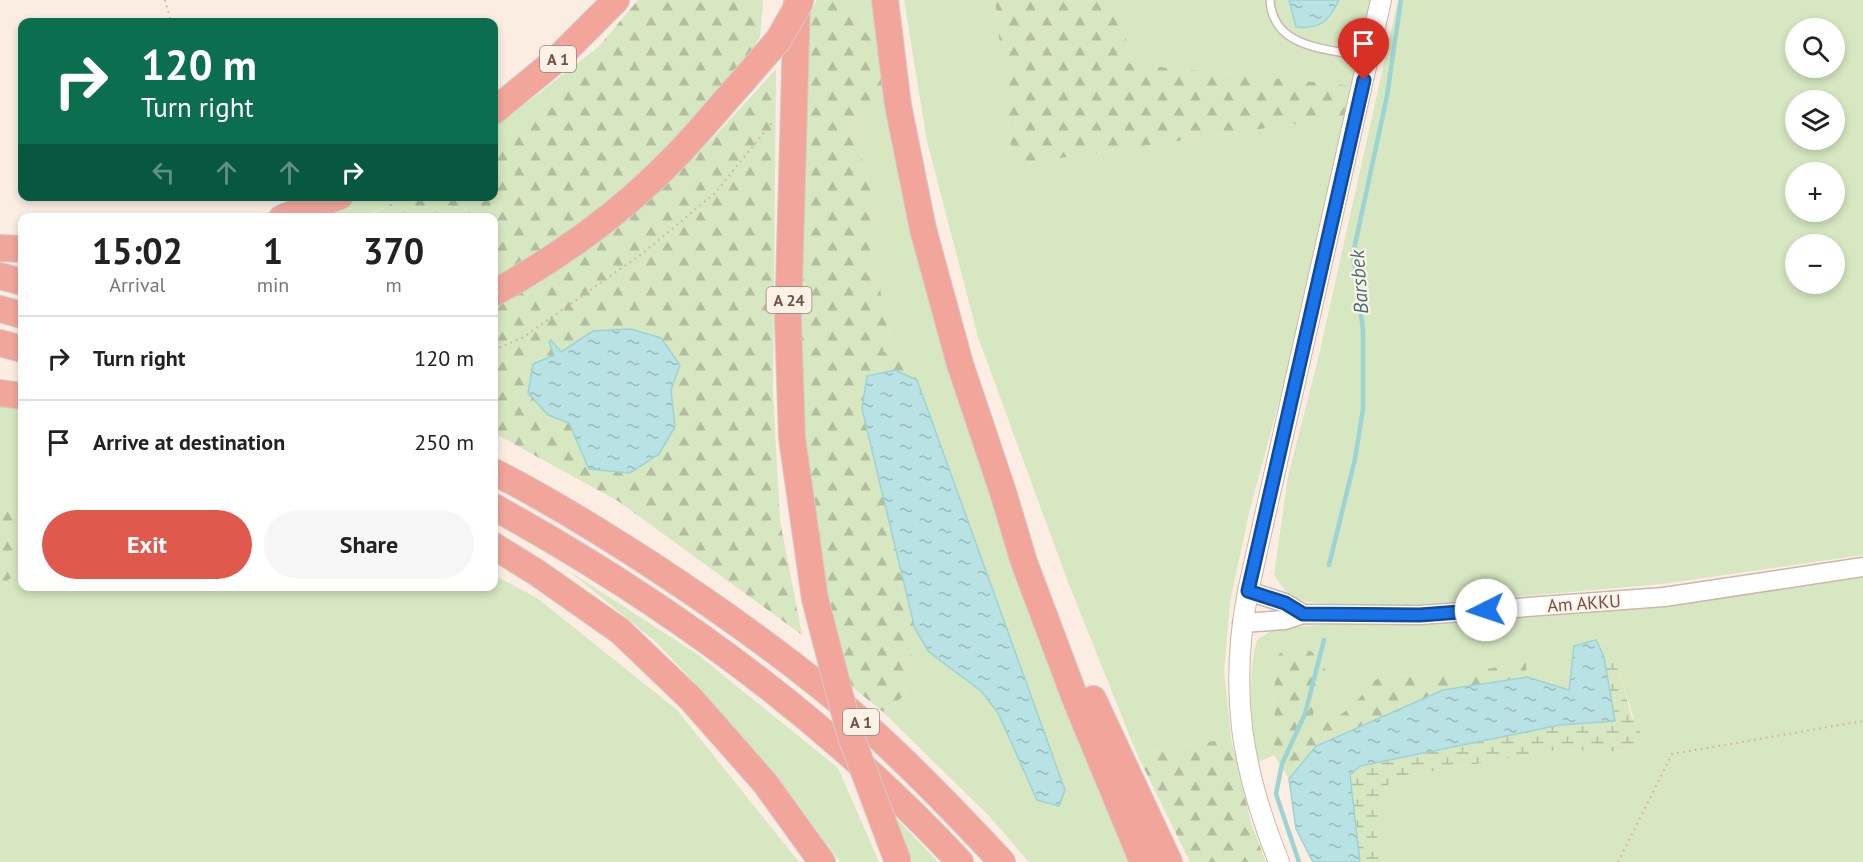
<!DOCTYPE html>
<html lang="en">
<head>
<meta charset="utf-8">
<style>
	:root { --surface:#fff; --page:#f6f6f6; --text:#222; --muted:#767676; --line:#e0e0e0; --accent:#df594d }
	body { margin:0; font-family:"PT Sans",sans-serif; background:var(--page); color:var(--text); height:100vh; display:flex; flex-direction:column; font-size:22px; white-space:nowrap }
	* { box-sizing:border-box; margin:0 }
	p { font-size:20px; color:var(--muted) }
	.icon { flex:none; width:33px; height:33px; fill:none; stroke:currentColor; stroke-width:2; stroke-linecap:round; stroke-linejoin:round }
	.map { position:relative; flex:1; overflow:hidden }
	.drawer { position:absolute; left:18px; top:213px; width:480px; height:378px; display:flex; flex-direction:column; background:var(--surface); border-radius:12px; box-shadow:0 3px 9px #0003 }
	.drawer>* { flex:none }
	.top-card { position:absolute; left:18px; top:18px; width:480px; height:183px; border-radius:12px; box-shadow:0 3px 9px #0003; background:#0b6e4f; color:#fff; overflow:hidden }
	.tools { position:absolute; left:1785px; top:18px; display:grid; gap:12px }
	.tools a { display:grid; place-items:center; width:60px; height:60px; border-radius:50%; background:var(--surface); box-shadow:0 3px 9px #0003; font-size:30px }
	.pin { position:absolute; display:grid; place-items:center; width:51px; height:51px; color:#fff; margin:-62px -26px; border-radius:50% 50% 50% 0; rotate:-45deg; box-shadow:0 0 6px #0007 }
	.pin .icon { rotate:45deg }
	.me { position:absolute; width:66px; margin:-33px; rotate:266deg; stroke-linejoin:round; filter:drop-shadow(0 0 4px #0008) }
	.turn { display:flex; align-items:center; gap:21px; height:126px; padding:0 24px; font-size:27px }
	.turn .icon { width:78px; height:78px; stroke-width:2.5 }
	.turn b { display:block; font-size:42px; line-height:51px }
	.lanes { display:flex; align-items:center; height:57px; padding:0 24px; background:#0003; justify-content:center; gap:30px; direction:ltr }
	.lanes .off { opacity:.35 }
	.eta { display:flex; justify-content:space-evenly; align-items:center; height:102px; text-align:center }
	.eta b { font-size:36px; font-weight:600; line-height:42px }
	.action { display:flex; gap:12px; margin-top:auto; padding:12px 24px }
	.action a { flex:1; height:69px; border-radius:36px; background:var(--accent); color:#fff; font-size:24px; font-weight:600; line-height:69px; text-align:center }
	.action a+a { background:var(--page); color:var(--text) }
	ul { padding:0; list-style:none }
	li { display:flex; align-items:center; gap:18px; height:84px; padding:0 24px; border-top:2px solid var(--line) }
	li div { flex:1 }
	li b { display:block; font-size:22px }
	li em { font-style:normal }
	.map>svg:first-child { display:block }
</style>
</head>
<body>
<div class="map">
<svg width="1863" height="862" viewBox="0 0 1863 862">
	<defs>
		<pattern id="forest-firs" width="22" height="20" patternUnits="userSpaceOnUse" patternTransform="scale(1.5)"><rect width="22" height="20" fill="#d6e7c1"/><path d="M5 1l3.5 6h-7zM16 11l3.5 6h-7z" fill="#b2be9f"/></pattern>
		<pattern id="wetland-marsh" width="20" height="14" patternUnits="userSpaceOnUse" patternTransform="scale(1.5)"><rect width="20" height="14" fill="#d6e7c1"/><path d="M1 5h8M5 5V1M11 12h8M15 12V8" fill="none" stroke="#b2be9f"/></pattern>
		<pattern id="water-ripples" width="26" height="14" patternUnits="userSpaceOnUse" patternTransform="scale(1.5)"><rect width="26" height="14" fill="#b8e2e3"/><path d="M2 4q2-2 4 0t4 0M15 11q2-2 4 0t4 0" fill="none" stroke="#9ababa"/></pattern>
	</defs>
	<rect width="100%" height="100%" fill="#fbede2"/>
	<g fill="#d6e7c1" fill-rule="evenodd">
		<polygon points="858,0 875,0 880,46 866,33"/>
		<polygon points="904,0 995,0 1013,165 1349,116 1308,305 1280,398 1249,513 1230,602 1224,671 1231,738 1137,754 1068,582 978,337 927,141"/>
		<polygon points="1120,0 1289,0 1296,27 1329,18 1339,0 1373,0 1356,86 1130,64"/>
		<path d="M1398,0H1863V555L1662,584L1430,604L1347,608L1303,601L1288,595L1274,575L1288,477L1319,355ZM1796,28H1834V68H1796ZM1796,100H1834V140H1796ZM1796,172H1834V212H1796ZM1796,244H1834V284H1796Z"/>
		<polygon points="601,45 533,114 494,140 494,125 515,112"/>
		<polygon points="887,94 904,185 1137,862 1029,862 989,816 883,712 905,695 915,629 929,652 981,691 998,713 1037,800 1059,806 1065,790 917,380 917,371 883,351 890,338 869,236 879,213 862,162 857,111"/>
		<polygon points="361,197 404,197 364,217 310,218"/>
		<polygon points="0,405 22,408 22,506 17,510 0,497"/>
		<polygon points="22,567 22,586 494,586 494,575 537,598 677,710 799,862 0,862 0,588"/>
		<polygon points="569,571 697,654 838,768 879,862 840,862 775,773 702,691 656,642"/>
		<path d="M1863,575V862H1379C1378,831 1371,801 1394,778L1557,750L1636,752L1639,736L1620,674L1603,642L1596,640L1574,646L1569,690L1527,677L1526,663L1437,676L1380,677L1370,685L1355,704L1332,721L1319,726L1313,720L1312,709L1317,692L1275,659L1274,755L1258,762C1251,721 1246,681 1257,640L1271,631L1304,626L1667,606Z"/>
		<polygon points="891,813 938,862 912,862"/>
	</g>
	<g fill="url(#forest-firs)" fill-rule="evenodd">
		<polygon points="638,0 763,0 760,37 748,56 651,166 567,236 494,278 494,218 364,218 404,197 494,196 494,140 533,114 600,45"/>
		<polygon points="817,0 858,0 866,33 880,46 887,94 857,111 862,162 879,213 869,236 890,338 883,351 917,371 917,380 895,370 862,408 915,629 905,695 883,712 846,682 823,588 805,450 798,319 807,17"/>
		<polygon points="995,0 1120,0 1130,64 1356,86 1349,116 1013,165"/>
		<path d="M776,69L773,391L780,521L802,635L618,501L494,433V307C543,281 596,247 638,210C688,167 732,118 776,69ZM593,331L680,366L671,390L675,427L589,469L569,423L548,415L533,364L554,355L551,340L561,352Z"/>
		<polygon points="0,497 17,510 22,506 22,567 0,588"/>
		<path d="M1301,647L1312,652L1327,672C1323,690 1312,700 1313,720L1319,725L1332,721L1355,704L1370,684L1380,677L1437,676L1526,663L1527,677L1443,690L1316,745L1289,779L1274,755L1275,658L1286,648Z"/>
		<polygon points="1231,738 1251,823 1266,862 1190,862 1137,754"/>
	</g>
	<path fill="url(#wetland-marsh)" d="M1596,640L1603,642C1620,664 1625,693 1632,719L1642,723L1639,736L1643,739L1636,752L1557,750L1394,778C1371,801 1378,831 1379,862H1360L1350,774L1360,766L1560,725L1614,721L1604,657Z"/>
	<g fill="url(#water-ripples)" stroke="#9ed3d4" stroke-width="1.5">
		<path d="M1289,0H1339C1329,21 1320,30 1296,27Z"/>
		<polygon points="631,329 661,338 680,365 671,390 675,427 659,454 630,473 589,469 569,423 548,415 528,393 533,364 554,355 549,342 551,340 561,352 593,331"/>
		<polygon points="895,370 917,380 1065,790 1059,806 1037,800 998,713 981,691 929,652 915,629 862,409 867,376"/>
		<polygon points="1596,640 1604,657 1615,721 1560,725 1360,766 1350,775 1360,862 1313,862 1296,829 1289,779 1316,746 1443,690 1527,677 1569,690 1574,646"/>
	</g>
	<g fill="none" stroke-linecap="round" stroke-linejoin="round">
		<g stroke="#9ed3d4" stroke-width="4.5">
			<polyline points="1329,565 1355,459 1363,409 1363,330 1353,254 1387,96 1401,0"/>
			<polyline points="1299,862 1276,794 1282,764 1305,714 1324,640"/>
		</g>
		<g stroke="#cdb6ac" stroke-width="10">
			<path id="service" d="M1270,0C1273,50 1328,48 1366,57"/>
		</g>
		<g stroke="#cdb6ac" stroke-width="21">
			<g id="tertiary">
				<polyline points="1248,591 1285,603 1303,614"/>
				<polyline points="1242,623 1285,620 1303,614 1420,615 1664,597 1863,567"/>
			</g>
		</g>
		<g stroke="#d0b5a9" stroke-width="22">
			<path id="secondary" d="M1279,862C1241,768 1229,691 1248,591L1381,0"/>
		</g>
		<g stroke="#d4cbc9" stroke-width="28">
			<g id="motorway">
				<polyline points="797,0 788,320 792,438 815,599"/>
				<polyline points="885,0 898,105 923,229 960,364 1003,492 1024,562 1077,703 1143,862"/>
				<polyline points="494,111 556,60 616,0"/>
				<polyline points="282,218 340,196"/>
				<polyline points="0,248 22,249"/>
				<polyline points="0,276 22,282"/>
				<path d="M494,293C559,257 622,212 674,158C698,134 719,107 742,82"/>
				<polyline points="0,309 22,315"/>
				<polyline points="0,343 22,349"/>
				<polyline points="0,393 22,396"/>
				<path d="M494,472C548,499 599,531 650,564C714,606 778,651 837,700C896,750 950,806 1002,862"/>
				<path d="M494,507C666,602 825,717 960,862"/>
				<polyline points="494,546 536,572 620,631 691,699 765,783 822,862"/>
				<polyline points="1093,699 1169,862"/>
			</g>
		</g>
		<g stroke="#d3ac9e" stroke-width="2" stroke-dasharray="1.5 4.5" stroke-linecap="butt">
			<polyline points="165,0 171,22"/>
			<polyline points="494,350 522,338 643,253 715,193 774,120"/>
			<polyline points="1618,862 1672,754 1863,721"/>
		</g>
		<use href="#service" stroke="#fff" stroke-width="7"/>
		<use href="#tertiary" stroke="#fff" stroke-width="18"/>
		<use href="#secondary" stroke="#fff" stroke-width="20"/>
		<use href="#motorway" stroke="#f2a69b" stroke-width="26"/>
		<g stroke="#d4cbc9" stroke-width="28" stroke-linecap="butt">
			<g id="motorway-bridge">
				<polyline points="742,82 779,39 801,0"/>
				<polyline points="815,599 850,734 898,862"/>
			</g>
		</g>
		<use href="#motorway-bridge" stroke="#f2a69b" stroke-width="26"/>
	</g>
	<g fill="none" stroke-linecap="round" stroke-linejoin="round">
		<g stroke="#114b97" stroke-width="15">
			<polyline id="route" points="1364,80 1248,591 1285,603 1303,614 1420,615 1486,610"/>
		</g>
		<use href="#route" stroke="#1a73e8" stroke-width="10"/>
	</g>
	<g text-anchor="middle" dominant-baseline="central" stroke-width="4.5" stroke-linejoin="round" paint-order="stroke">
		<g fill="#fef2e7" stroke="#9b8279" stroke-width="1.5">
			<rect x="540" y="46" width="36" height="26" rx="4.5"/>
			<rect x="766.5" y="287" width="45" height="26" rx="4.5"/>
			<rect x="843" y="709" width="36" height="26" rx="4.5"/>
		</g>
		<g font-size="16" font-weight="bold" fill="#70524a">
			<text x="558" y="59">A 1</text>
			<text x="789" y="300">A 24</text>
			<text x="861" y="722">A 1</text>
		</g>
		<g font-size="18" fill="#70524a" stroke="#fef2e7">
			<text transform="translate(1584 603) rotate(-4)">Am AKKU</text>
		</g>
		<g font-size="20" font-style="italic" fill="#3f7476" stroke="#fef2e7">
			<text transform="translate(1359 282) rotate(-94)">Barsbek</text>
		</g>
	</g>
</svg>
<div class="tools">
<a><svg class="icon" aria-label="search" viewBox="0 0 24 24"><circle cx="10" cy="10" r="6"/><path d="M15 15l6 6"/></svg></a>
<a><svg class="icon" aria-label="layers" viewBox="0 0 24 24"><path d="M12 4l9 5-9 5-9-5zM3 14l9 5 9-5"/></svg></a>
<a>+</a>
<a>−</a>
</div>
<div class="pin" style="left:1364px;top:80px;background:#d93025"><svg class="icon" aria-label="arrive" viewBox="0 0 24 24"><path d="M6 21V4h12l-3 4 3 4H6"/></svg></div>
<svg class="me" style="left:1486px;top:610px" viewBox="-20 -20 40 40"><circle r="19" fill="#fff"/><path d="M0-13L10 11 0 6-10 11z" fill="#1a73e8"/></svg>
<div class="top-card">
<div class="turn"><svg class="icon" aria-label="right" viewBox="0 0 24 24"><path d="M7 20v-9h11M14 6l5 5-5 5"/></svg><div><b>120 m</b>Turn right</div></div>
<div class="lanes"><svg class="icon off" aria-label="left" viewBox="0 0 24 24"><path d="M17 20v-9H6M10 6l-5 5 5 5"/></svg><svg class="icon off" aria-label="ahead" viewBox="0 0 24 24"><path d="M12 20V5M6 11l6-6 6 6"/></svg><svg class="icon off" aria-label="ahead" viewBox="0 0 24 24"><path d="M12 20V5M6 11l6-6 6 6"/></svg><svg class="icon" aria-label="right" viewBox="0 0 24 24"><path d="M7 20v-9h11M14 6l5 5-5 5"/></svg></div>
</div>
<section class="drawer">
<div class="eta">
<div><b>15:02</b><p>Arrival</p></div>
<div><b>1</b><p>min</p></div>
<div><b>370</b><p>m</p></div>
</div>
<ul>
<li><svg class="icon" aria-label="right" viewBox="0 0 24 24"><path d="M7 20v-9h11M14 6l5 5-5 5"/></svg><div><b>Turn right</b></div><em>120 m</em></li>
<li><svg class="icon" aria-label="arrive" viewBox="0 0 24 24"><path d="M6 21V4h12l-3 4 3 4H6"/></svg><div><b>Arrive at destination</b></div><em>250 m</em></li>
</ul>
<div class="action"><a>Exit</a><a>Share</a></div>
</section>
</div>
</body>
</html>
